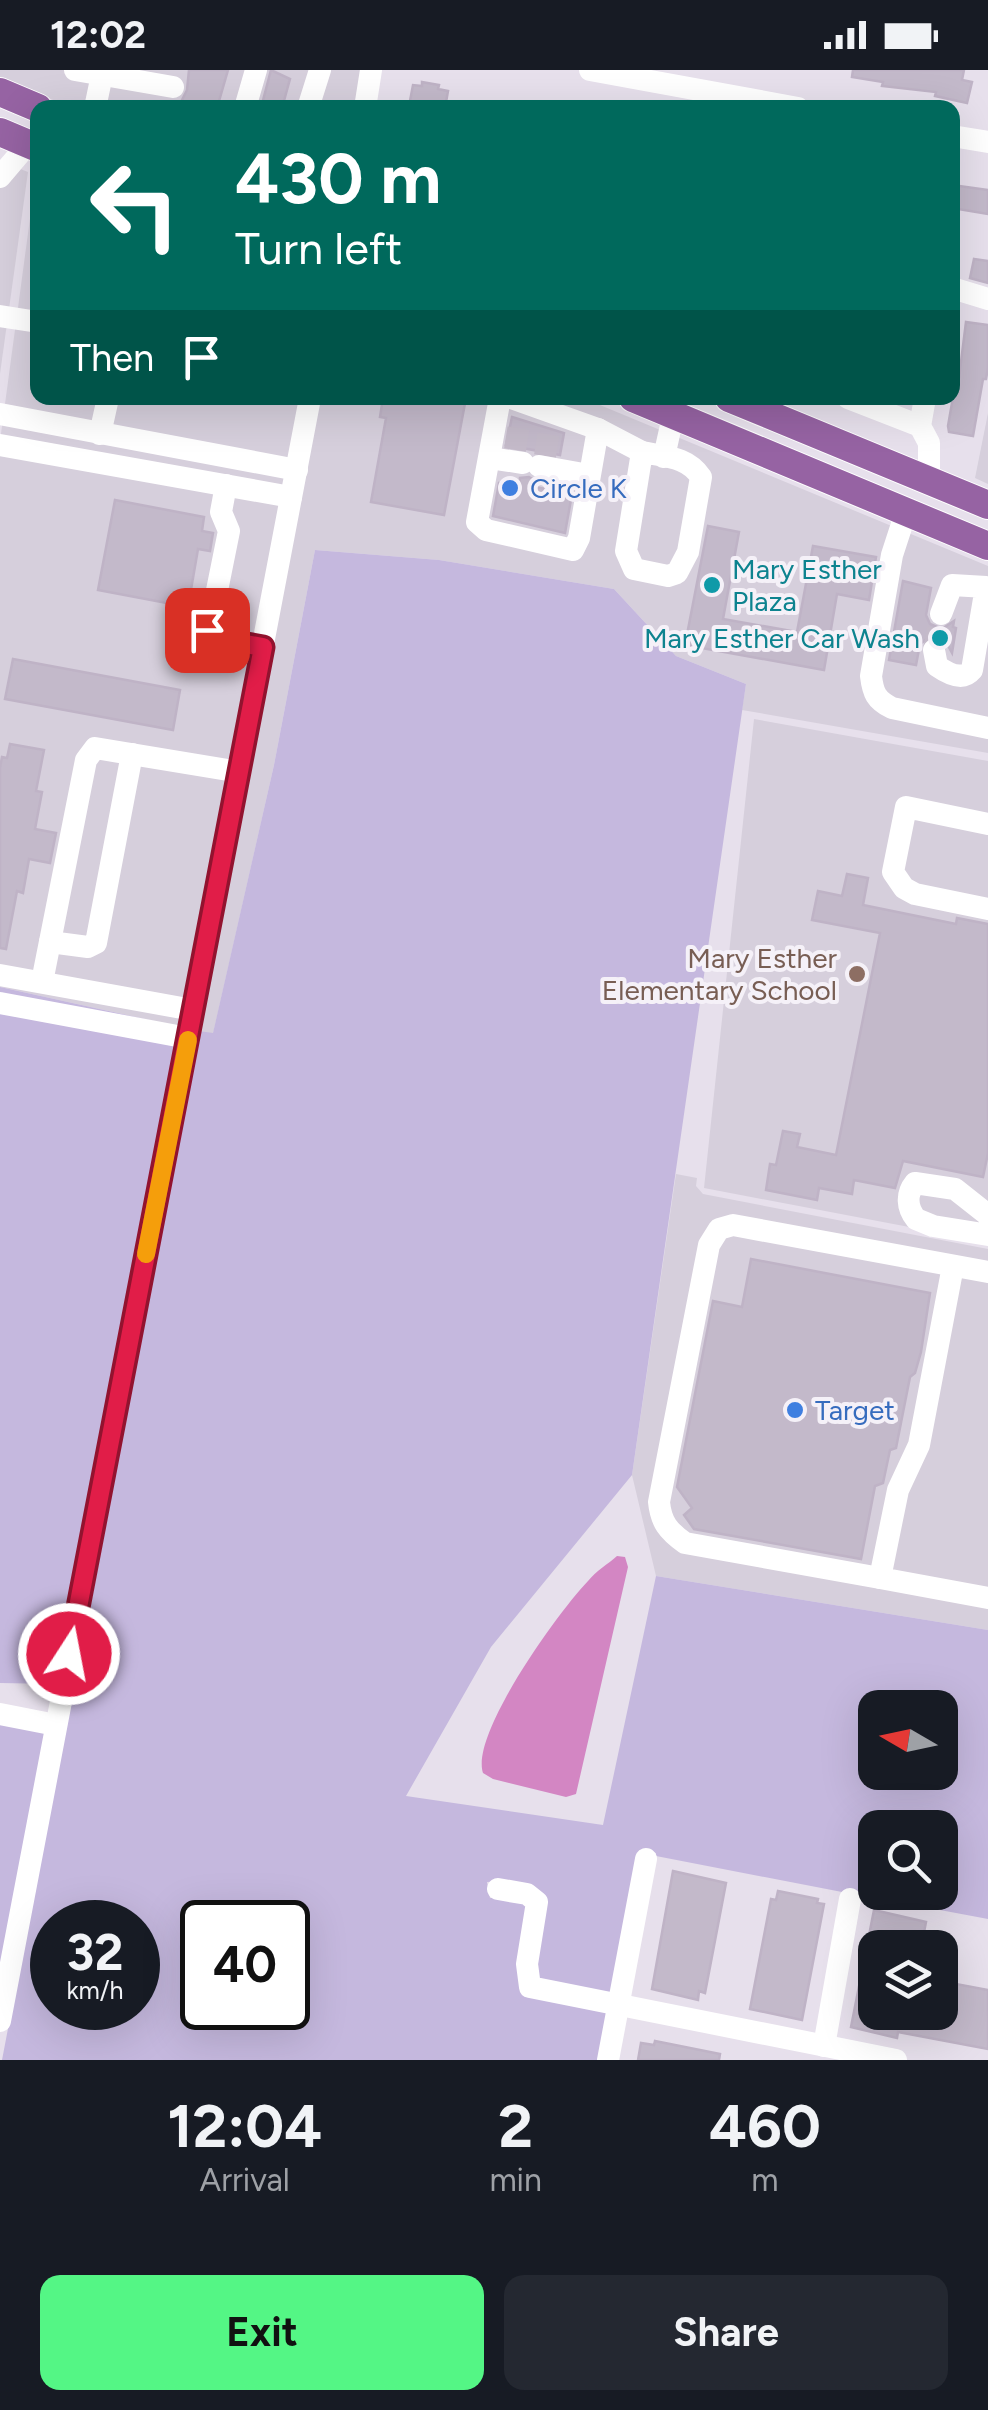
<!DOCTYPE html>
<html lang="en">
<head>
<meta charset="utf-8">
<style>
	:root { --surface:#171b24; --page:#242831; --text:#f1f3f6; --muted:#9ea1a6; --accent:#54f685 }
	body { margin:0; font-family:Figtree,sans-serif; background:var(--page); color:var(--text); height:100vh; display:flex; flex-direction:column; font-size:38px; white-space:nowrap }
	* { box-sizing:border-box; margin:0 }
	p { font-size:32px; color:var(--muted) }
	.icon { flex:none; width:55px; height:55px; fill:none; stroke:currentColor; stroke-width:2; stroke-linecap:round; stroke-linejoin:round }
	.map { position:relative; height:1990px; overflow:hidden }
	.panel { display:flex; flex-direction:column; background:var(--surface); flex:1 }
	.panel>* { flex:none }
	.guide { position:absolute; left:30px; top:30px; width:930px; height:305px; border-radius:20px; box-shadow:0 10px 40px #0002; background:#00695c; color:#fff; overflow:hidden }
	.needle { width:65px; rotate:279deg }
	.buttons { position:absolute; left:858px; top:1620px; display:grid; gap:20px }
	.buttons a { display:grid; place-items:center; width:100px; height:100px; border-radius:20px; background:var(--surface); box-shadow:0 10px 40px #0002; font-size:50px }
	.speed { position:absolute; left:30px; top:1830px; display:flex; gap:20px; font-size:50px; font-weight:700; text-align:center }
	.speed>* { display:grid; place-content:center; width:130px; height:130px; border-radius:50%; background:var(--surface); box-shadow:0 10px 40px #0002; line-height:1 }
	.speed small { font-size:25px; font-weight:400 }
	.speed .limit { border:5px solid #111; border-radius:15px; background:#fff; color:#111 }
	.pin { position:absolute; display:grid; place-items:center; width:85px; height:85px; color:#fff; margin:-42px; border-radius:20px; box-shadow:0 5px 15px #0006 }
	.me { position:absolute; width:110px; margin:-55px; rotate:11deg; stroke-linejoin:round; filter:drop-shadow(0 0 8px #0008) }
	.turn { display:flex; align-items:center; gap:35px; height:210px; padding:0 40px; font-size:45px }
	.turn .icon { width:130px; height:130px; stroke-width:2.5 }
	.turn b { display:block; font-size:70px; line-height:85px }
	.then { display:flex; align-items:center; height:95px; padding:0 40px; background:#0003; gap:20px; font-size:38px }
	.eta { display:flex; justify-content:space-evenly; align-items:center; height:170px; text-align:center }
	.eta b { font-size:60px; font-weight:700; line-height:70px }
	.action { display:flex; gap:20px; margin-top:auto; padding:20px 40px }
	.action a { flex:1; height:115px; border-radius:20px; background:var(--accent); color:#111; font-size:40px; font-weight:700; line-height:115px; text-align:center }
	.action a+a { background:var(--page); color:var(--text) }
	.status { display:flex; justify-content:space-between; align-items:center; height:70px; padding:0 50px; background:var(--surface); direction:ltr }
	.status svg { height:28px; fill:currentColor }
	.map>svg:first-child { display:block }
</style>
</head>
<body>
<div class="status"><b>12:02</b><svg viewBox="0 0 49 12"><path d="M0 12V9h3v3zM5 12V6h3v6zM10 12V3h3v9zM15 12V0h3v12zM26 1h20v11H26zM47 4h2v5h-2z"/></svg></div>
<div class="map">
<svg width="988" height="1990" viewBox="0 0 988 1990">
	<rect width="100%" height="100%" fill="#e7e0ec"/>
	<g fill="#d6cfdc">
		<polygon points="0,0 362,0 355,38 70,37 0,8"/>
		<polygon points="0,91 28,102 0,304"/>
		<polygon points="31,96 38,98 38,328 301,328 181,957 0,917 0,371 36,104"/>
		<polygon points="320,328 583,328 988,496 988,683 742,640 746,614 676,586 614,519 439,490 315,480 274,695 213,964 199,961"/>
		<polygon points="988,343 988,414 975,408"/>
		<polygon points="754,649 988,691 988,1172 704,1118"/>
		<polygon points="676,1104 697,1108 696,1116 703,1124 988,1179 988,1560 656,1506 632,1405"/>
	</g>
	<g fill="#c5b8de" fill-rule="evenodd">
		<path d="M315,480L439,490L614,519L676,586L746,614L632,1405L491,1577L406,1726L603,1755L656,1506L988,1560V1849L860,1825L859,1822H842L656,1786V1783L639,1780L611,1926L538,1910L536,1894L546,1834L503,1811L487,1812L490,1828L504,1827L527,1835L521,1917L608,1942L599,1990H2L199,961L213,963L274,695ZM875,1638H940V1702H875ZM875,1758H940V1822H875ZM52,1852H138V1938H52ZM202,1852H288V1938H202Z"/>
		<polygon points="0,917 181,957 54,1614 0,1613"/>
		<polygon points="0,1652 45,1661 0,1900"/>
	</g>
	<path fill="#d386c3" d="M617,1486L625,1487L628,1497L576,1724L566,1727L493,1709L483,1703C470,1664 559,1541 588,1511C596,1501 608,1494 617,1486Z"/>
	<g fill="#c3b9ca" stroke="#bfb3c6" stroke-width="2.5">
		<polygon points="189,0 228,0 217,38 178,38 187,20"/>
		<polygon points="271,0 290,9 282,38 261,38"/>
		<polygon points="853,0 964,0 962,10 972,12 967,33 935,26 936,22 882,16 883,12 852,7"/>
		<polygon points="422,12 439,15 438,19 448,21 445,38 409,36 413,15 422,16"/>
		<polygon points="952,115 988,120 988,144 952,138"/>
		<polygon points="974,189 988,191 988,213 970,208"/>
		<polygon points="966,252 988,255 988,298 986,309 983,309 973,366 949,362 948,356 956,310 959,308"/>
		<polygon points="383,328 466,328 444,445 371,432 386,348 380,347"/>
		<polygon points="512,347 564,363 560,385 506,375"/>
		<polygon points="529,407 536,411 535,417 572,424 565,463 493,446 499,413 519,417 520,408"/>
		<polygon points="115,430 204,447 202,461 213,463 210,481 198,479 188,537 98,520"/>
		<polygon points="708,456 739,462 723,549 797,562 813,476 876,487 869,530 837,524 824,600 685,575"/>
		<polygon points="903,511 931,518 926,545 930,554 942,559 954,551 953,557 956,558 952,583 945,570 932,565 920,574 916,595 889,590"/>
		<polygon points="13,589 180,620 173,660 5,629"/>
		<polygon points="10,674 44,680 36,721 42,722 35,759 56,763 50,793 29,789 23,823 17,821 6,879 0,878 0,698 2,687 7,688"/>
		<polygon points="847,804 868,808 863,835 956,854 957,848 988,854 988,1083 983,1107 903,1091 895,1118 854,1110 852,1124 819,1118 817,1130 766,1120 770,1094 776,1095 783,1061 800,1064 797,1077 836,1085 880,863 812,850 818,821 842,826"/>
		<polygon points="751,1189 930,1223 921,1282 915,1303 910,1307 896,1378 890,1380 883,1413 875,1416 861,1489 694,1459 684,1445 692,1438 677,1417 713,1231 742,1237"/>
		<polygon points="673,1801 726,1813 705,1923 699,1921 698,1930 652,1919"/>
		<polygon points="778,1821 818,1829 817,1833 824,1834 802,1950 750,1939 771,1829 776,1830"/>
		<polygon points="874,1840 926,1852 921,1878 875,1878 875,1942 940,1942 940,1911 988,1920 988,1979 898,1962 897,1968 851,1957"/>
		<polygon points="655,1971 720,1984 719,1990 638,1990 641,1973 654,1975"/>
	</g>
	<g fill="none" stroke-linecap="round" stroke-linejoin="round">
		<g stroke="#c4bac9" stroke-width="22" stroke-dasharray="22 11" stroke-linecap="butt">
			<polyline points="515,380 520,349"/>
			<polyline points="545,386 550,354"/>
			<polyline points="934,580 941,544"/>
		</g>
		<g stroke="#fff" stroke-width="30">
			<g id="major">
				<polyline points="0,22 38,38"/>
				<polyline points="0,62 38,78"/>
				<polyline points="633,328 988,476"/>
				<polyline points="729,328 988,435"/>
			</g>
		</g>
		<g stroke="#fff" stroke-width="22">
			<polyline points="75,0 173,17"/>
			<polyline points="590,0 798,38"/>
			<polyline points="95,38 103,0"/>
			<polyline points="245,38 256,0"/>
			<polyline points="308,38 320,0"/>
			<polyline points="365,38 371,0"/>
			<polyline points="952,66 988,72"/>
			<polyline points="0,107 28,74"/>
			<polyline points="952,218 988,229"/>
			<polyline points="0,246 38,252"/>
			<polyline points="500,328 477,452 486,460 573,480 579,468 598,359"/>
			<polyline points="511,328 598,359 642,382"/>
			<polyline points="848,328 920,356"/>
			<polyline points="925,328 920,356 929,373 929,410"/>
			<polyline points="0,344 297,400"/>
			<polyline points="100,364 108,328"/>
			<polyline points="0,375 291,427"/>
			<path d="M642,382C665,387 687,386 701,407L688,482L677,503L668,506L634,499L626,481Z"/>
			<polyline points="664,387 677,328"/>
			<polyline points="490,388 523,393"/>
			<polyline points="539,396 589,405"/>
			<polyline points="226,415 221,442 229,461 208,565 263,577"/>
			<path d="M906,442L892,485L871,606C873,623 876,630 892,638L988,658"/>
			<path d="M934,580L937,596C947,603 962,612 972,600L986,517L952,515L941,544"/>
			<polyline points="988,754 906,737 893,802 904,818 915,824 988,839"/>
			<polyline points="50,872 88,877 96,873 132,684"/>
			<polyline points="0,905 193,940"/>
			<polyline points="42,912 86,690 95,678 240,702"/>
			<polyline points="0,933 188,968"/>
			<path d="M988,1145L955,1119L915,1113C906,1124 907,1138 916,1149L933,1156L988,1165"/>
			<polyline points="953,1196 919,1375 898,1420 880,1508 988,1528"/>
			<path d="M880,1508L685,1473C668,1461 661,1452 659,1432L709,1175L719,1159L733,1155L988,1202"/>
			<polyline points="0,1644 56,1655"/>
			<polyline points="498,1819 527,1824 537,1832 527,1894 530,1917 896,1990"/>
			<polyline points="0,1951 310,328"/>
			<polyline points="824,1976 850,1829"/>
			<polyline points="608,1990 646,1789"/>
		</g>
		<use href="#major" stroke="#9663a3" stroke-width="28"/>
	</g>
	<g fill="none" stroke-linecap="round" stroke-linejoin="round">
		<g stroke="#92132f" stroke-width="25">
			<polyline id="route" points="69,1584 263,577 212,568 207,560"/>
		</g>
		<use href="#route" stroke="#e11d48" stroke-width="18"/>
		<polyline stroke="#f59e0b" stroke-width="18" points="146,1184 188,970"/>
	</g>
	<g fill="#3f7fe0" stroke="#f5f1f8" stroke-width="4">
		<circle cx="510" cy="418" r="10"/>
		<circle cx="795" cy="1340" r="10"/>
	</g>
	<g fill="#0f9aa8" stroke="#f5f1f8" stroke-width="4">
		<circle cx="712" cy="515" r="10"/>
		<circle cx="940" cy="568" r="10"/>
	</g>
	<circle fill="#8d6e63" stroke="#f5f1f8" stroke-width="4" cx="857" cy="904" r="10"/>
	<g text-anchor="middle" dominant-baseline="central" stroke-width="8" stroke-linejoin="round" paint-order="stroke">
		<g font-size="28" fill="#366cbe" stroke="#f5f1f8" text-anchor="start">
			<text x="530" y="418">Circle K</text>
			<text x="815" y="1340">Target</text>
		</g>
		<g font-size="28" fill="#0d838f" stroke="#f5f1f8" text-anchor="start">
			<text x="732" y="499">Mary Esther<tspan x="732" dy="32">Plaza</tspan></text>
			<text x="920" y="568" text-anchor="end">Mary Esther Car Wash</text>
		</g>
		<g font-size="28" fill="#785e54" stroke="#f5f1f8" text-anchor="end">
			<text x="837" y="888">Mary Esther<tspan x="837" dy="32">Elementary School</tspan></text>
		</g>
	</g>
</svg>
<div class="buttons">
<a><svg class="needle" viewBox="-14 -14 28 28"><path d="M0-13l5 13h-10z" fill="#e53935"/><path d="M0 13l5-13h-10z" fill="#9ea1a6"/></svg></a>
<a><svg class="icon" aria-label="search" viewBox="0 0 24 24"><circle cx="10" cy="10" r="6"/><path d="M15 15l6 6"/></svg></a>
<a><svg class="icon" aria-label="layers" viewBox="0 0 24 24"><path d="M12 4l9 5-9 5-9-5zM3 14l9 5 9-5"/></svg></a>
</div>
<div class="speed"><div>32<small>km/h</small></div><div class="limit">40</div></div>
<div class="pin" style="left:207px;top:560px;background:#d93025"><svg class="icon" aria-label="arrive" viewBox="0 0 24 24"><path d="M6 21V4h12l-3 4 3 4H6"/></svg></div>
<svg class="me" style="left:69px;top:1584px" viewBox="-20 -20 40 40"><circle r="17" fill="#e11d48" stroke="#fff" stroke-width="3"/><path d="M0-11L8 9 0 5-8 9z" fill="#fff"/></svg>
<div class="guide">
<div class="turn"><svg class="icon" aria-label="left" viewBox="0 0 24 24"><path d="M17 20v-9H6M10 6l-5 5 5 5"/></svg><div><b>430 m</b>Turn left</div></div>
<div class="then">Then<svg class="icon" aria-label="arrive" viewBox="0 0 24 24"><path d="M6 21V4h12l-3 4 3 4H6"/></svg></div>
</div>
</div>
<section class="panel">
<div class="eta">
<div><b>12:04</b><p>Arrival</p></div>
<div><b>2</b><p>min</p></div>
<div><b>460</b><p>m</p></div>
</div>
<div class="action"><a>Exit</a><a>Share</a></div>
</section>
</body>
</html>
